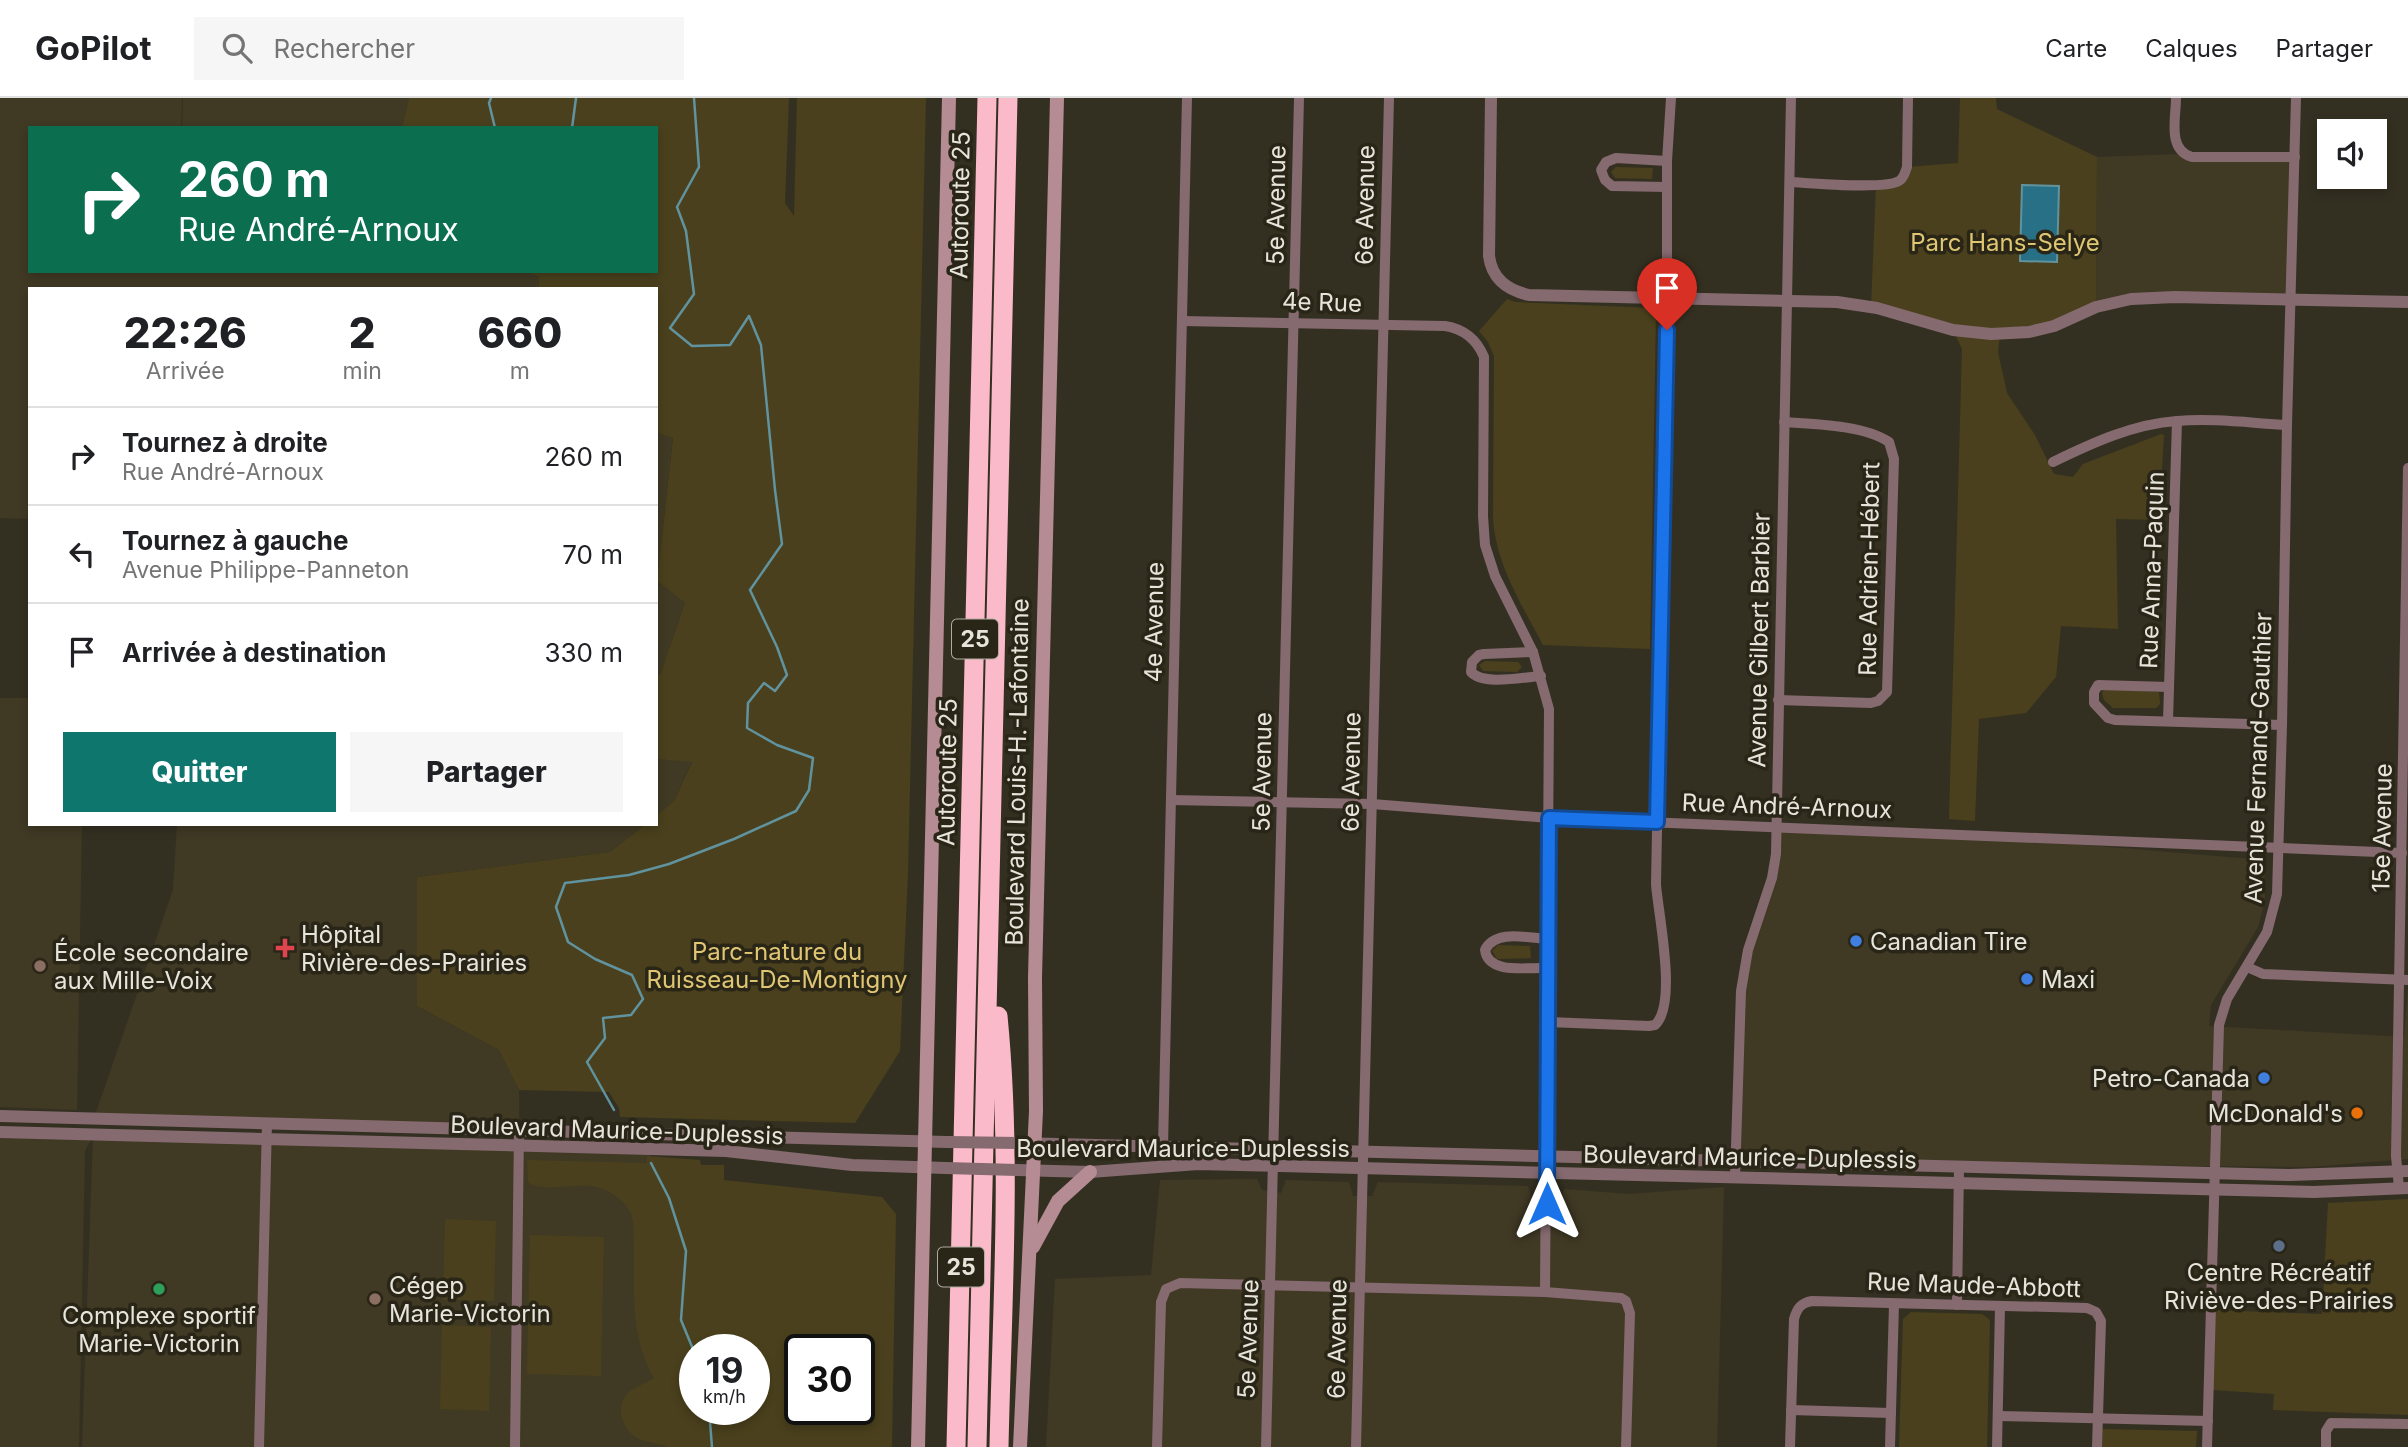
<!DOCTYPE html>
<html lang="fr">
<head>
<meta charset="utf-8">
<style>
	:root { --surface:#fff; --page:#f6f6f6; --text:#202124; --muted:#757577; --line:#e0e0e0; --accent:#0f766e }
	body { margin:0; font-family:Inter,sans-serif; background:var(--page); color:var(--text); height:100vh; display:flex; flex-direction:column; font-size:26px; white-space:nowrap }
	* { box-sizing:border-box; margin:0 }
	p { font-size:23px; color:var(--muted) }
	.icon { flex:none; width:38px; height:38px; fill:none; stroke:currentColor; stroke-width:2; stroke-linecap:round; stroke-linejoin:round }
	.map { position:relative; flex:1; overflow:hidden }
	.panel { position:absolute; left:28px; top:189px; width:630px; height:539px; display:flex; flex-direction:column; background:var(--surface); border-radius:0px; box-shadow:0 4px 10px #0003 }
	.panel>* { flex:none }
	.guide { position:absolute; left:28px; top:28px; width:630px; height:147px; border-radius:0px; box-shadow:0 4px 10px #0003; background:#0b6e4f; color:#fff; overflow:hidden }
	.controls { position:absolute; left:2317px; top:21px; display:grid; gap:14px }
	.controls a { display:grid; place-items:center; width:70px; height:70px; border-radius:0px; background:var(--surface); box-shadow:0 4px 10px #0003; font-size:35px }
	.speed { position:absolute; left:679px; top:1236px; display:flex; gap:14px; font-size:35px; font-weight:700; text-align:center }
	.speed>* { display:grid; place-content:center; width:91px; height:91px; border-radius:50%; background:var(--surface); box-shadow:0 4px 10px #0003; line-height:1 }
	.speed small { font-size:18px; font-weight:400 }
	.speed .limit { border:4px solid #111; border-radius:10px; background:#fff; color:#111 }
	.pin { position:absolute; display:grid; place-items:center; width:60px; height:60px; color:#fff; margin:-72px -30px; border-radius:50% 50% 50% 0; rotate:-45deg; box-shadow:0 0 7px #0007 }
	.pin .icon { rotate:45deg }
	.me { position:absolute; width:77px; margin:-38px; rotate:0deg; stroke-linejoin:round; filter:drop-shadow(0 0 5px #0008) }
	.turn { display:flex; align-items:center; gap:24px; height:147px; padding:0 35px; font-size:32px }
	.turn .icon { width:91px; height:91px; stroke-width:2.5 }
	.turn b { display:block; font-size:49px; line-height:60px }
	.eta { display:flex; justify-content:space-evenly; align-items:center; height:119px; text-align:center }
	.eta b { font-size:42px; font-weight:800; line-height:49px }
	.primary-button { display:flex; gap:14px; margin-top:auto; padding:14px 35px }
	.primary-button a { flex:1; height:80px; border-radius:0px; background:var(--accent); color:#fff; font-size:28px; font-weight:800; line-height:80px; text-align:center }
	.primary-button a+a { background:var(--page); color:var(--text) }
	ul { padding:0; list-style:none }
	li { display:flex; align-items:center; gap:21px; height:98px; padding:0 35px; border-top:2px solid var(--line) }
	li div { flex:1 }
	li b { display:block; font-size:26px }
	li em { font-style:normal }
	header { display:flex; align-items:center; gap:42px; box-sizing:border-box; height:98px; padding:0 35px; background:var(--surface); border-bottom:2px solid var(--line) }
	header strong { font-size:33px }
	nav { display:flex; gap:38px; margin-inline-start:auto; font-size:24px }
	.search { width:490px; height:63px; background:var(--page); display:flex; align-items:center; gap:18px; box-sizing:border-box; padding:0 24px; border-radius:0px; color:var(--muted); font-size:26px }
	.map>svg:first-child { display:block }
</style>
</head>
<body>
<header>
<strong>GoPilot</strong>
<div class="search"><svg class="icon" aria-label="search" viewBox="0 0 24 24"><circle cx="10" cy="10" r="6"/><path d="M15 15l6 6"/></svg>Rechercher</div>
<nav><a>Carte</a><a>Calques</a><a>Partager</a></nav>
</header>
<div class="map">
<svg width="2408" height="1349" viewBox="0 0 2408 1349">
	<rect width="100%" height="100%" fill="#343021"/>
	<g fill="#403924">
		<polygon points="0,0 182,0 181,30 30,30 30,173 525,173 539,179 538,191 30,191 30,421 0,420"/>
		<polygon points="183,0 409,0 402,30 182,30"/>
		<polygon points="2183,56 2295,59 2292,202 2175,199 2096,209 2097,59"/>
		<polygon points="656,334 673,339 657,483 685,505 660,577 656,577"/>
		<polygon points="0,600 30,600 30,726 82,726 77,1012 0,1009"/>
		<polygon points="656,661 692,663 674,703 656,718"/>
		<polygon points="177,726 646,726 610,754 417,779 417,908 499,952 519,992 519,1032 94,1020 173,792"/>
		<polygon points="1776,728 1968,737 2264,762 2265,802 2258,829 2211,907 2209,928 2404,939 2408,889 2408,1061 2311,1069 1736,1064 1741,893 1765,804"/>
		<polygon points="0,1034 650,1054 675,1349 82,1349 93,1038 85,1053 79,1349 0,1349"/>
		<polygon points="1257,1081 1262,1092 1281,1095 1286,1082 1349,1084 1353,1098 1372,1098 1378,1084 1528,1088 1532,1102 1562,1104 1564,1091 1629,1096 1724,1089 1717,1349 1046,1349 1055,1181 1151,1177 1160,1082"/>
	</g>
	<g fill="#4a401d" fill-rule="evenodd">
		<polygon points="409,0 789,0 785,105 794,118 797,0 926,0 908,775 900,953 855,1025 620,1019 619,1010 609,994 519,992 499,952 417,908 417,779 610,754 646,726 656,726 656,718 674,703 692,664 656,661 656,577 660,577 685,505 657,483 673,340 656,334 656,191 538,191 539,179 525,173 656,173 656,30 402,30"/>
		<polygon points="1960,0 1996,0 1997,11 2097,59 2096,209 2054,228 2000,236 1998,254 2007,295 2035,337 2054,376 2073,379 2083,366 2161,336 2164,337 2159,422 2116,421 2118,531 2061,528 2056,579 2026,615 1979,621 1975,723 1949,721 1962,251 1953,232 1871,209 1876,87 1889,86 1907,69 1958,65"/>
		<polygon points="1616,69 1651,70 1653,70 1652,81 1615,80 1611,74"/>
		<path d="M1507,201L1515,204L1652,210L1656,214L1650,551L1543,547C1522,507 1496,467 1493,420L1494,258L1488,244L1479,233Z"/>
		<polygon points="1485,563 1518,564 1522,569 1517,574 1483,573 1479,567"/>
		<polygon points="2105,591 2159,594 2160,606 2156,610 2113,610 2104,602 2102,595"/>
		<polygon points="1498,847 1530,848 1531,860 1497,861 1492,853"/>
		<path d="M647,1058L700,1062L701,1067H724V1082L882,1099L896,1116L892,1349H667C660,1345 650,1345 642,1342C623,1335 612,1308 630,1293C637,1288 647,1285 654,1280C631,1242 634,1197 634,1153C633,1142 635,1127 631,1116C627,1105 613,1095 603,1091C581,1082 555,1094 532,1087L528,1084L527,1062L647,1065ZM695,1251H754V1311H695ZM800,1251H859V1311H800Z"/>
		<polygon points="2408,1101 2408,1317 2273,1312 2274,1296 2212,1292 2214,1212 2322,1216 2328,1105"/>
		<polygon points="445,1121 496,1123 494,1203 443,1202"/>
		<polygon points="530,1137 604,1139 601,1278 527,1276"/>
		<polygon points="1911,1214 1982,1216 1990,1222 1987,1349 1899,1349 1903,1221"/>
		<polygon points="442,1227 491,1229 489,1313 440,1311"/>
		<polygon points="2101,1331 2197,1333 2196,1349 2100,1349"/>
	</g>
	<polygon fill="#287085" stroke="#61939f" stroke-width="2" points="2022,87 2059,88 2057,164 2020,163"/>
	<g fill="none" stroke-linecap="round" stroke-linejoin="round">
		<g stroke="#61939f" stroke-width="2.5">
			<polyline points="491,0 489,5 495,30"/>
			<polyline points="572,30 576,0"/>
			<polyline points="614,1012 587,964 605,940 603,920 631,917 643,901 632,877 595,861 568,844 556,809 565,785 629,777 669,766 734,741 796,713 809,692 813,660 777,647 747,630 748,605 764,585 775,593 787,577 777,549 750,492 782,446 775,392 761,247 749,218 730,247 692,248 670,230 694,196 686,133 677,109 699,69 694,0"/>
			<polyline points="651,1065 669,1100 686,1153 681,1222 695,1256"/>
			<polyline points="709,1311 712,1349"/>
		</g>
		<g stroke="#856a70" stroke-width="10">
			<path d="M2176,0C2176,20 2167,52 2192,59H2295"/>
			<path d="M1790,84C1811,85 1883,92 1899,83C1904,80 1905,74 1907,69L1908,0"/>
			<polyline points="1667,89 1612,88 1605,82 1601,72 1606,64 1616,60 1667,63"/>
			<path d="M1182,223L1445,228C1464,231 1477,242 1484,259L1483,418L1485,447L1495,478L1533,554L1549,611L1545,1194"/>
			<path d="M2053,364C2092,345 2133,326 2177,323C2213,320 2250,325 2287,327"/>
			<path d="M1533,554L1484,556L1479,557L1472,564L1471,574C1484,588 1523,579 1541,578"/>
			<polyline points="2169,589 2098,587 2094,594 2094,605 2108,620 2115,622 2282,627"/>
			<path d="M1778,602L1871,605L1878,603L1887,594L1894,361L1889,344C1864,327 1814,326 1784,324"/>
			<polyline points="2168,623 2177,323"/>
			<polyline points="1171,702 1372,706 1549,720 2402,755"/>
			<polyline points="2247,869 2263,876 2408,882"/>
			<path d="M1547,870C1528,869 1488,877 1485,852C1495,831 1528,840 1548,841"/>
			<path d="M1548,924L1649,928L1655,927C1678,906 1658,816 1656,786L1667,200V63L1671,0"/>
			<polyline points="1163,1049 1187,0"/>
			<polyline points="1735,1080 1741,893 1748,852 1772,780 1776,756 1791,0"/>
			<polyline points="2399,1090 2396,1058 2408,370"/>
			<polyline points="1957,1207 1959,1069"/>
			<polyline points="1791,1312 1891,1315"/>
			<polyline points="1998,1318 2208,1323"/>
			<polyline points="259,1349 267,1025"/>
			<polyline points="515,1349 519,1032"/>
			<polyline points="1157,1349 1161,1204 1166,1191 1180,1185 1545,1194 1621,1200 1626,1203 1630,1215 1626,1349"/>
			<polyline points="1266,1349 1299,0"/>
			<polyline points="1356,1349 1389,0"/>
			<path d="M1790,1349L1794,1221C1797,1210 1801,1205 1812,1203L2087,1210L2096,1214L2101,1223L2097,1349"/>
			<polyline points="1890,1349 1894,1206"/>
			<polyline points="1997,1349 2000,1209"/>
			<polyline points="2207,1349 2219,927 2227,901 2267,834 2277,796 2282,627 2287,327 2296,0"/>
			<polyline points="2326,1349 2326,1333 2331,1325 2408,1326"/>
		</g>
		<g stroke="#856a70" stroke-width="12">
			<path d="M1491,0L1489,158C1492,181 1507,192 1529,197L1837,204L1877,210L1953,232L1991,236L2029,234L2054,228L2096,209L2131,201L2175,199L2408,204"/>
			<polyline points="0,1018 947,1044"/>
			<polyline points="0,1034 726,1053 852,1067 946,1070"/>
			<polyline points="1018,1045 2290,1077 2408,1073"/>
			<polyline points="1017,1072 1090,1074 1198,1066 2314,1094 2408,1090"/>
		</g>
		<g stroke="#b58b94" stroke-width="14">
			<polyline points="1033,1149 1058,1103 1090,1074"/>
			<polyline points="918,1349 949,0"/>
			<polyline points="1020,1349 1036,1013 1035,880 1057,0"/>
		</g>
		<g stroke="#fbbac9" stroke-width="19">
			<path d="M998,918C1012,1060 1002,1206 999,1349"/>
			<polyline points="956,1349 987,0"/>
			<polyline points="977,1349 1008,0"/>
		</g>
		<g stroke="#856a70" stroke-width="12">
			<polyline points="947,1044 1018,1045"/>
			<polyline points="946,1070 1017,1072"/>
		</g>
	</g>
	<g fill="none" stroke-linecap="round" stroke-linejoin="round">
		<g stroke="#114b97" stroke-width="18">
			<polyline id="route" points="1547,1106 1549,720 1657,724 1667,232"/>
		</g>
		<use href="#route" stroke="#1a73e8" stroke-width="12"/>
	</g>
	<g fill="#3f7fe0" stroke="#2a2617" stroke-width="2.5">
		<circle cx="1856" cy="843" r="7"/>
		<circle cx="2027" cy="881" r="7"/>
		<circle cx="2264" cy="980" r="7"/>
	</g>
	<path fill="#e0444e" stroke="#2a2617" stroke-width="2.5" d="M281.5 839.5h7v7h7v7h-7v7h-7v-7h-7v-7h7z"/>
	<g fill="#8d6e63" stroke="#2a2617" stroke-width="2.5">
		<circle cx="40" cy="868" r="7"/>
		<circle cx="375" cy="1201" r="7"/>
	</g>
	<circle fill="#e8710a" stroke="#2a2617" stroke-width="2.5" cx="2357" cy="1015" r="7"/>
	<circle fill="#5c6f8a" stroke="#2a2617" stroke-width="2.5" cx="2279" cy="1148" r="7"/>
	<circle fill="#2e9e5b" stroke="#2a2617" stroke-width="2.5" cx="159" cy="1191" r="7"/>
	<g text-anchor="middle" dominant-baseline="central" stroke-width="7" stroke-linejoin="round" paint-order="stroke">
		<g fill="#2a2617" stroke="#aeaba0" stroke-width="2">
			<rect x="952" y="521.5" width="46" height="39" rx="5"/>
			<rect x="938" y="1149.5" width="46" height="39" rx="5"/>
		</g>
		<g font-size="23" font-weight="bold" fill="#e7e4db">
			<text x="975" y="541">25</text>
			<text x="961" y="1169">25</text>
		</g>
		<g font-size="24" fill="#e7e4db" stroke="#2a2617">
			<text transform="translate(960 107) rotate(-89)">Autoroute 25</text>
			<text transform="translate(1276 107) rotate(-89)">5e Avenue</text>
			<text transform="translate(1365 107) rotate(-89)">6e Avenue</text>
			<text transform="translate(1322 204) rotate(2)">4e Rue</text>
			<text transform="translate(1869 471) rotate(-89)">Rue Adrien-Hébert</text>
			<text transform="translate(2152 472) rotate(-88)">Rue Anna-Paquin</text>
			<text transform="translate(1154 524) rotate(-89)">4e Avenue</text>
			<text transform="translate(1759 542) rotate(-89)">Avenue Gilbert Barbier</text>
			<text transform="translate(2258 660) rotate(-88)">Avenue Fernand-Gauthier</text>
			<text transform="translate(947 674) rotate(-89)">Autoroute 25</text>
			<text transform="translate(1017 674) rotate(-89)">Boulevard Louis-H.-Lafontaine</text>
			<text transform="translate(1262 674) rotate(-89)">5e Avenue</text>
			<text transform="translate(1351 674) rotate(-89)">6e Avenue</text>
			<text transform="translate(1787 708) rotate(2)">Rue André-Arnoux</text>
			<text transform="translate(2382 730) rotate(-89)">15e Avenue</text>
			<text transform="translate(617 1032) rotate(2)">Boulevard Maurice-Duplessis</text>
			<text x="1183" y="1050">Boulevard Maurice-Duplessis</text>
			<text transform="translate(1750 1059) rotate(1)">Boulevard Maurice-Duplessis</text>
			<text transform="translate(1974 1187) rotate(2)">Rue Maude-Abbott</text>
			<text transform="translate(1248 1241) rotate(-88)">5e Avenue</text>
			<text transform="translate(1337 1241) rotate(-89)">6e Avenue</text>
		</g>
		<g font-size="24" fill="#dfc673" stroke="#2a2617">
			<text x="2005" y="144">Parc Hans-Selye</text>
			<text x="777" y="853">Parc-nature du<tspan x="777" dy="28">Ruisseau-De-Montigny</tspan></text>
		</g>
		<g font-size="24" fill="#e7e4db" stroke="#2a2617" text-anchor="start">
			<text x="301" y="836">Hôpital<tspan x="301" dy="28">Rivière-des-Prairies</tspan></text>
			<text x="1870" y="843">Canadian Tire</text>
			<text x="54" y="854">École secondaire<tspan x="54" dy="28">aux Mille-Voix</tspan></text>
			<text x="2041" y="881">Maxi</text>
			<text x="2250" y="980" text-anchor="end">Petro-Canada</text>
			<text x="2343" y="1015" text-anchor="end">McDonald's</text>
			<text x="2279" y="1174" text-anchor="middle">Centre Récréatif<tspan x="2279" dy="28">Riviève-des-Prairies</tspan></text>
			<text x="389" y="1187">Cégep<tspan x="389" dy="28">Marie-Victorin</tspan></text>
			<text x="159" y="1217" text-anchor="middle">Complexe sportif<tspan x="159" dy="28">Marie-Victorin</tspan></text>
		</g>
	</g>
</svg>
<div class="controls">
<a><svg class="icon" aria-label="sound" viewBox="0 0 24 24"><path d="M4 9h4l5-4v14l-5-4H4zM17 9q2 3 0 6"/></svg></a>
</div>
<div class="speed"><div>19<small>km/h</small></div><div class="limit">30</div></div>
<div class="pin" style="left:1667px;top:232px;background:#d93025"><svg class="icon" aria-label="arrive" viewBox="0 0 24 24"><path d="M6 21V4h12l-3 4 3 4H6"/></svg></div>
<svg class="me" style="left:1547px;top:1106px" viewBox="-20 -20 40 40"><path d="M0-17L14 15 0 8-14 15z" fill="#1a73e8" stroke="#fff" stroke-width="4"/></svg>
<div class="guide">
<div class="turn"><svg class="icon" aria-label="right" viewBox="0 0 24 24"><path d="M7 20v-9h11M14 6l5 5-5 5"/></svg><div><b>260 m</b>Rue André-Arnoux</div></div>
</div>
<section class="panel">
<div class="eta">
<div><b>22:26</b><p>Arrivée</p></div>
<div><b>2</b><p>min</p></div>
<div><b>660</b><p>m</p></div>
</div>
<ul>
<li><svg class="icon" aria-label="right" viewBox="0 0 24 24"><path d="M7 20v-9h11M14 6l5 5-5 5"/></svg><div><b>Tournez à droite</b><p>Rue André-Arnoux</p></div><em>260 m</em></li>
<li><svg class="icon" aria-label="left" viewBox="0 0 24 24"><path d="M17 20v-9H6M10 6l-5 5 5 5"/></svg><div><b>Tournez à gauche</b><p>Avenue Philippe-Panneton</p></div><em>70 m</em></li>
<li><svg class="icon" aria-label="arrive" viewBox="0 0 24 24"><path d="M6 21V4h12l-3 4 3 4H6"/></svg><div><b>Arrivée à destination</b></div><em>330 m</em></li>
</ul>
<div class="primary-button"><a>Quitter</a><a>Partager</a></div>
</section>
</div>
</body>
</html>
